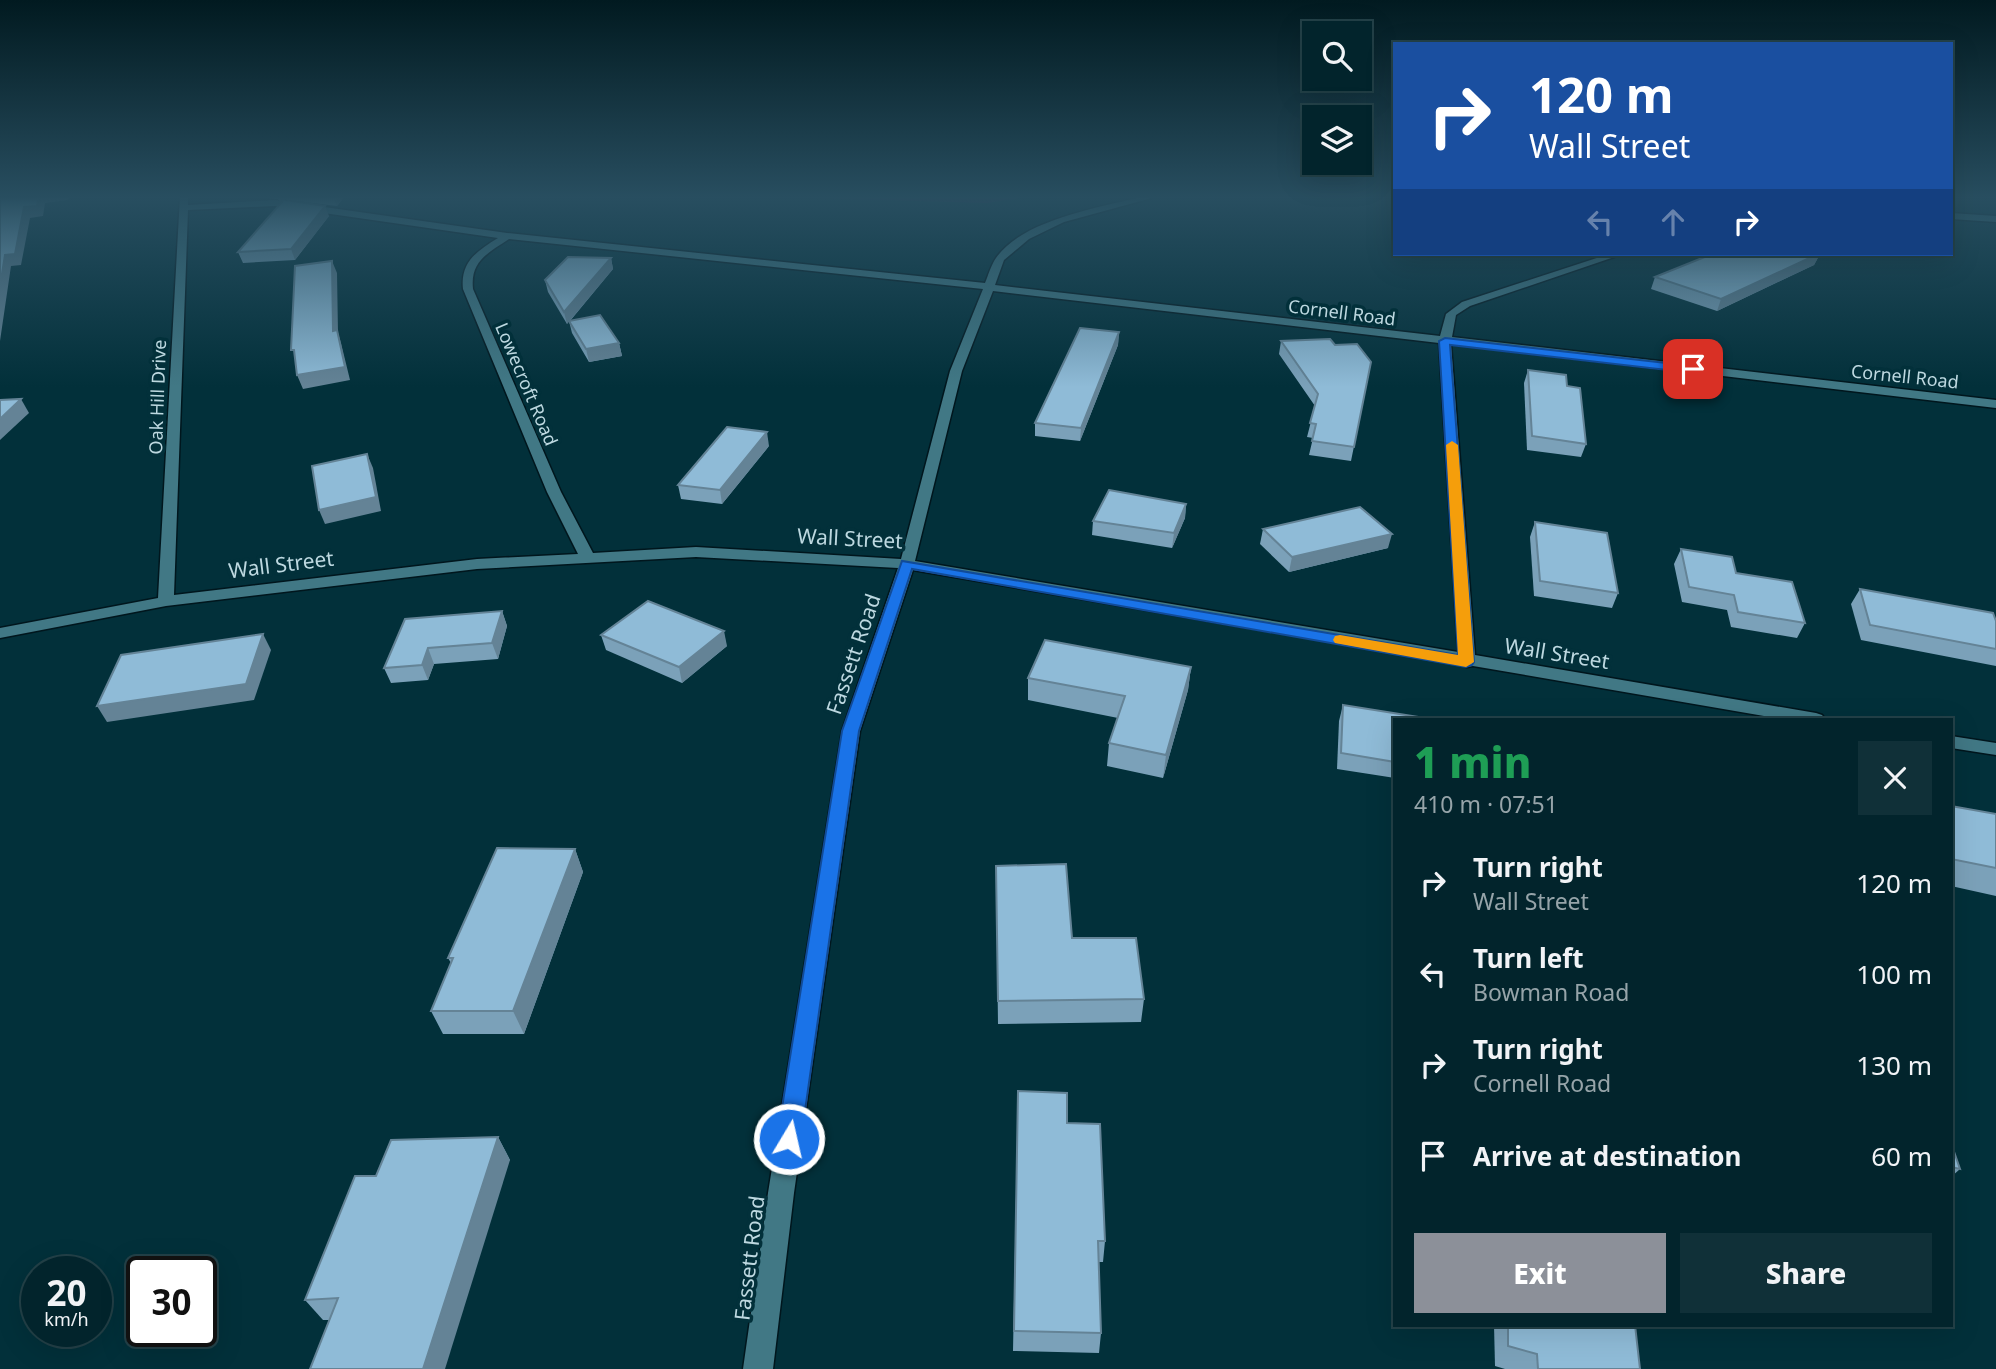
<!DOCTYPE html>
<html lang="en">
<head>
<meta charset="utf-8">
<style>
	:root { --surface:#02242c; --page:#103038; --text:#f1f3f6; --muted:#96a4a9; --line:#234148; --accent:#8c9099 }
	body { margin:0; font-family:"Noto Sans",sans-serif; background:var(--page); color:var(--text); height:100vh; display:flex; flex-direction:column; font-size:26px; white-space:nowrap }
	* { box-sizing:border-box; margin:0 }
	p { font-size:23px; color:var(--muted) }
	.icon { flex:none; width:38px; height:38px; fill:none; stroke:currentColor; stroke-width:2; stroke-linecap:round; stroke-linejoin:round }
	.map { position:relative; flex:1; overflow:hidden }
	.panel { position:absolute; left:1393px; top:718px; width:560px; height:609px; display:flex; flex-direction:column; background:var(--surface); border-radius:0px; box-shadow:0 7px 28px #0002,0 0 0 2px var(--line) }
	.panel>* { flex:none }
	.guide { position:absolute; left:1393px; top:42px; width:560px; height:214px; border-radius:0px; box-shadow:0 7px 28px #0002,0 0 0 2px var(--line); background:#1a4fa0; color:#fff; overflow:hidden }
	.fabs { position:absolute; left:1302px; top:21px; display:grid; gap:14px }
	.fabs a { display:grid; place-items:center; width:70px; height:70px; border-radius:0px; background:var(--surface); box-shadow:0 7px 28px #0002,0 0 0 2px var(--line); font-size:35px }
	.speed { position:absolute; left:21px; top:1256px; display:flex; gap:14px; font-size:35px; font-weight:700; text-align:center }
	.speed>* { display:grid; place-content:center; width:91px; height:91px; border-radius:50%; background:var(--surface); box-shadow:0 7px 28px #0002,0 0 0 2px var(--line); line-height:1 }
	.speed small { font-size:18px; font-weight:400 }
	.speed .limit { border:4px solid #111; border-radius:10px; background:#fff; color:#111 }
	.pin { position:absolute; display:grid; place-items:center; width:60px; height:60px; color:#fff; margin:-30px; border-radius:14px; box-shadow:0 4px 10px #0006 }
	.me { position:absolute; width:77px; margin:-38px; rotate:9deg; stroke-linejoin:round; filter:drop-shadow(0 0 5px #0008) }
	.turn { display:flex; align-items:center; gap:24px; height:147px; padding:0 21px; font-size:32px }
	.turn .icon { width:91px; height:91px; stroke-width:2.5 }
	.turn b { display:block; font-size:49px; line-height:60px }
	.lanes { display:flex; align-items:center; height:66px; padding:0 21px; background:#0003; justify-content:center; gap:35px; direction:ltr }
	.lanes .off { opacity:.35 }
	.round { display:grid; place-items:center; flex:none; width:74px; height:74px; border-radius:0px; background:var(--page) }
	.overview { display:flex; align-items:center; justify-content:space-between; height:119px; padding:0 21px }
	h1 { font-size:42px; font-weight:800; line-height:52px; color:#1e9e55 }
	.primary-button { display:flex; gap:14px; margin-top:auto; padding:14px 21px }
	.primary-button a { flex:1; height:80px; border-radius:0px; background:var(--accent); color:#fff; font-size:28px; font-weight:800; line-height:80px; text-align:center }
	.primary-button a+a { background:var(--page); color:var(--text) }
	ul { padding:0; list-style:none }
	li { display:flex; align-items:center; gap:21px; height:91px; padding:0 21px }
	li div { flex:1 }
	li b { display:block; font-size:26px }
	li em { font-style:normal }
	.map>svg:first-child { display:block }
</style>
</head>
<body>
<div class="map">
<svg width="1996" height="1369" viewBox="0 0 1996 1369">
	<rect width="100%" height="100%" fill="#02303a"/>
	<polygon fill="#5e0351" points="747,196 1033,196 987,203"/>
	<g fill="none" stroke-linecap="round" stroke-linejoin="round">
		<g stroke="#00161d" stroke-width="3">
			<g id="minor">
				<path d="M180,196H188V205L275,200L507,233L985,283C988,276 991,265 996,258C1023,219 1102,207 1145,196H1159L1064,222L1029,239L1004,260L995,285L1440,336L1446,314L1462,302L1609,254H1623L1470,306L1456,315L1452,337L1996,400V408L1451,344L1475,655L1816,713L1822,715L1825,719H1782L1473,666L1467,667L1460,664L913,570L860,731L794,1193L773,1369H743L768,1193L842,731L898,568L696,557L477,569L166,606L0,638V628L158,598ZM275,206L498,238C477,251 460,262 463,289L547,492L578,554L477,559L174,595L188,210ZM509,239L983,289L950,371L901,559L696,547L593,553L561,492L473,289C470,261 488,253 509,239ZM993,291L1439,343L1458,652L915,561L962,371Z"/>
				<polygon points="1951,213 1996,216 1996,222 1951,219"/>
				<polygon points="1951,736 1996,743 1996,755 1951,748"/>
			</g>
		</g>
		<use href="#minor" fill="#417885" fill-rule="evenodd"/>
	</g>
	<g fill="#7ba1b9">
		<polygon points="267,196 345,196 337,206 269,198"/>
		<polygon points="279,199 329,216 295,260 243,263 238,252 281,203"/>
		<polygon points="1712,254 1820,254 1814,265 1717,311 1651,289 1655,277"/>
		<polygon points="611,258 613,269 570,321 619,343 622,356 589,362 572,333 569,321 567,324 548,292 545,280"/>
		<polygon points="1119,332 1118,345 1080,441 1035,436 1035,423"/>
		<polygon points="1281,341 1335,345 1371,362 1351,461 1309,455 1313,438 1307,437 1315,406 1279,354"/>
		<polygon points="1528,370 1567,386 1586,444 1581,457 1527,450 1524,383"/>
		<polygon points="769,446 722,504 681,499 678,485"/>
		<polygon points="1186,504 1185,518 1172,548 1092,535 1093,521"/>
		<polygon points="1535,522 1618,593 1612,608 1534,596 1530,537"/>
		<polygon points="1263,529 1388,548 1289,572 1260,544"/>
		<polygon points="1681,549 1736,573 1805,623 1797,638 1731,627 1727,610 1682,602 1674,564"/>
		<polygon points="1860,589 1996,621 1996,666 1861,640 1851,604"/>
		<polygon points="502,611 507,626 498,659 434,664 428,680 391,683 384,668"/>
		<polygon points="601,635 727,646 682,683 606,650"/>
		<polygon points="1191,667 1188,690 1163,778 1107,766 1109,743 1118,718 1028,700 1028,678"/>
		<polygon points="1343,705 1395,719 1395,778 1337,769 1339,721"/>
		<polygon points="1951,806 1996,814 1996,896 1951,886"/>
		<polygon points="575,849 583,872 524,1034 443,1034 431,1011 451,963 448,958"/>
		<polygon points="996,866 1072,938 1144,999 1141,1022 998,1024"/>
		<polygon points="1018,1091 1067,1123 1105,1241 1103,1262 1099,1262 1101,1333 1099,1353 1013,1351"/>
		<polygon points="498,1137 510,1160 329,1320 323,1320 305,1300 376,1176"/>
		<polygon points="1951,1143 1960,1169 1951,1177"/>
		<polygon points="1494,1325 1635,1325 1640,1369 1505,1369 1495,1366"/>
	</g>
	<g fill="#648396">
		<polygon points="39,196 69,196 68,200 45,203 43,216 30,218 21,265 11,266 0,341 0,286 5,255 24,207"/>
		<polygon points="333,196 345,196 337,206"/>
		<polygon points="325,206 329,216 295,260 291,249"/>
		<polygon points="1818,254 1820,254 1814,265 1717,311 1721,299"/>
		<polygon points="611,258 613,269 567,324 564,312"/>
		<polygon points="332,261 337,273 338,333 341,343 350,380 303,389 297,375 333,331"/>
		<polygon points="1119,332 1118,345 1080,441 1081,428"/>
		<polygon points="619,343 622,356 589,362 586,349"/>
		<polygon points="21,399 29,413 0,440 0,419"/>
		<polygon points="767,432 769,446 722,504 720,490"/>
		<polygon points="367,454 373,468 381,511 325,524 319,510"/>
		<polygon points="1186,504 1185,518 1172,548 1174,533"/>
		<polygon points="1392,534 1388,548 1289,572 1292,557"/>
		<polygon points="502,611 507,626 498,659 492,643"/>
		<polygon points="724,631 727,646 682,683 679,667"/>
		<polygon points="263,634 271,650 254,700 107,722 97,706"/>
		<polygon points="428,648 434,664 428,680 422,665"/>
		<polygon points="1191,667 1188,690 1163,778 1166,755"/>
		<polygon points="575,849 583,872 524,1034 513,1011"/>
		<polygon points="498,1137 510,1160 445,1369 423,1369"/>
	</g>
	<g fill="#8fbbd7" stroke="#648396" stroke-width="2">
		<polygon points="0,196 39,196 37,206 24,207 15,254 5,255 0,286"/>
		<polygon points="279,199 325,206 291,249 238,252 282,202"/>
		<polygon points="1712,254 1818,254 1721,299 1655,277"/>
		<polygon points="568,257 611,258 564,312 545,280"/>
		<polygon points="332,261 333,331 337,330 345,367 297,375 294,350 291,350 295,266"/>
		<polygon points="600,315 619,343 586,349 569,321"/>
		<polygon points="1080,328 1119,332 1081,428 1035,423"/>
		<polygon points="1330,339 1335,345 1357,344 1371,362 1354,447 1312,441 1316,424 1310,423 1318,394 1281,341"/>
		<polygon points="1528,370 1566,375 1567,386 1580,388 1586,444 1532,436"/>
		<polygon points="21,399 0,419 0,400"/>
		<polygon points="727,427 767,432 720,490 678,485"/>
		<polygon points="367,454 376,497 319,510 312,466"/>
		<polygon points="1109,490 1186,504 1174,533 1093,521"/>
		<polygon points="1360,507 1392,534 1292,557 1263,529"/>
		<polygon points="1535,522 1607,533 1618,593 1540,581"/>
		<polygon points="1681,549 1732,557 1736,573 1792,582 1805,623 1738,612 1734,595 1689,587"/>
		<polygon points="1860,589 1993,613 1996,621 1996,649 1870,625"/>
		<polygon points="648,601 724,631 679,667 601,635"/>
		<polygon points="502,611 492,643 428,648 422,665 384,668 405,619"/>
		<polygon points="263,634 246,684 97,706 121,655"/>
		<polygon points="1045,640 1191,667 1166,755 1109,743 1125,696 1028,678"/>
		<polygon points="1343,705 1431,719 1395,719 1395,762 1341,753"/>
		<polygon points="1951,806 1996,814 1996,868 1951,859"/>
		<polygon points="497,848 575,849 513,1011 431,1011 453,958 448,958"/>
		<polygon points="1066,864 1072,938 1136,938 1144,999 998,1001 996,866"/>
		<polygon points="1018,1091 1067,1093 1067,1123 1100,1124 1105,1241 1098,1241 1101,1333 1014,1331"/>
		<polygon points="498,1137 423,1369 310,1369 338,1298 305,1300 355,1176 376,1176 391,1140"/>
		<polygon points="1951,1143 1960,1169 1951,1167"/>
		<polygon points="1508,1325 1635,1325 1640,1369 1538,1369 1537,1354 1508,1346"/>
	</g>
	<linearGradient id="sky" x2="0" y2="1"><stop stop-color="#011a20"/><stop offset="0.51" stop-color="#284e60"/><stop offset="1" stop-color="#284e60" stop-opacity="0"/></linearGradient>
	<rect width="1996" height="387" fill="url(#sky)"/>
	<polygon fill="#1a73e8" stroke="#114b97" stroke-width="2" points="1445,338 1693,366 1698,369 1693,373 1450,345 1474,662 1472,665 1466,667 912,569 859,731 801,1139 797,1146 789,1149 781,1146 777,1139 842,731 902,561 1458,655 1439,341"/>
	<polygon fill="#f59e0b" points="1452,441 1458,445 1474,662 1466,667 1335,643 1333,640 1335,636 1340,635 1458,655 1446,445"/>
	<g text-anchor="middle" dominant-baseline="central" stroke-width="7" stroke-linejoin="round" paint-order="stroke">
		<g font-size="18" fill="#bdd8e0" stroke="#02303a">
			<text transform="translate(1342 312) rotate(7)">Cornell Road</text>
			<text transform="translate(1905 376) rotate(6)">Cornell Road</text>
			<text transform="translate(527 384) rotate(67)">Lowecroft Road</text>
			<text transform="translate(157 397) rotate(-88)">Oak Hill Drive</text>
		</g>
		<g font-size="21" fill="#bdd8e0" stroke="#02303a">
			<text transform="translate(850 538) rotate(3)">Wall Street</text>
			<text transform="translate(281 564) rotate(-7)">Wall Street</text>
			<text transform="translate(1557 653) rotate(9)">Wall Street</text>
			<text transform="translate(853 654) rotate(-71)">Fassett Road</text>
			<text transform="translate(749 1258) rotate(-83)">Fassett Road</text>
		</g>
	</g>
</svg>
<div class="fabs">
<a><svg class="icon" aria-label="search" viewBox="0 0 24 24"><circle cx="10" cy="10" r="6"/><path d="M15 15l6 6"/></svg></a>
<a><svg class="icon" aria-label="layers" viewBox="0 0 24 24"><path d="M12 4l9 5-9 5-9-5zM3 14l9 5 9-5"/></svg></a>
</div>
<div class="speed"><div>20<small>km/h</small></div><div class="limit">30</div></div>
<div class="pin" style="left:1693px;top:369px;background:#d93025"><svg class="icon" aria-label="arrive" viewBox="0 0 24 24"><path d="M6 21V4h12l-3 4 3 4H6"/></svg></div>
<svg class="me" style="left:789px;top:1139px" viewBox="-20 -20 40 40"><circle r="17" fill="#1a73e8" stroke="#fff" stroke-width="3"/><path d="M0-11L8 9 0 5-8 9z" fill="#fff"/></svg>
<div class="guide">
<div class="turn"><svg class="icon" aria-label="right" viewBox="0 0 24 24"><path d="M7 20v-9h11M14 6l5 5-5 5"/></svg><div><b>120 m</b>Wall Street</div></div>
<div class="lanes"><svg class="icon off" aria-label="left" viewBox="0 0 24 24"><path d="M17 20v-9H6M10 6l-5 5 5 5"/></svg><svg class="icon off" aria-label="ahead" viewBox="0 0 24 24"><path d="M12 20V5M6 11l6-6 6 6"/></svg><svg class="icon" aria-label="right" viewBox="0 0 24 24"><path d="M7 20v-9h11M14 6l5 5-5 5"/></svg></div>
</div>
<section class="panel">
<div class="overview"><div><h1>1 min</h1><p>410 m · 07:51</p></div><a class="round"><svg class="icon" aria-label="close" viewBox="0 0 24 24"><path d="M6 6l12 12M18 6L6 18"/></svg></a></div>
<ul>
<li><svg class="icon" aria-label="right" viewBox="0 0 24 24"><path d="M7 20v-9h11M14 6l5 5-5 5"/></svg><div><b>Turn right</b><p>Wall Street</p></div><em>120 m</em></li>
<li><svg class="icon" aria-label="left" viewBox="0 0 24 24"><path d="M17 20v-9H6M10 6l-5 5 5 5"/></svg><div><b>Turn left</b><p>Bowman Road</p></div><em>100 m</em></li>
<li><svg class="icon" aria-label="right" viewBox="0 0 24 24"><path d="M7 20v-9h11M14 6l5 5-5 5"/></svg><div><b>Turn right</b><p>Cornell Road</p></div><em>130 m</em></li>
<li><svg class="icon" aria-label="arrive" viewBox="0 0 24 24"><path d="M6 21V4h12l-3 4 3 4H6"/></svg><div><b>Arrive at destination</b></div><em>60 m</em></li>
</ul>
<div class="primary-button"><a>Exit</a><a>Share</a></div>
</section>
</div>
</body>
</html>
